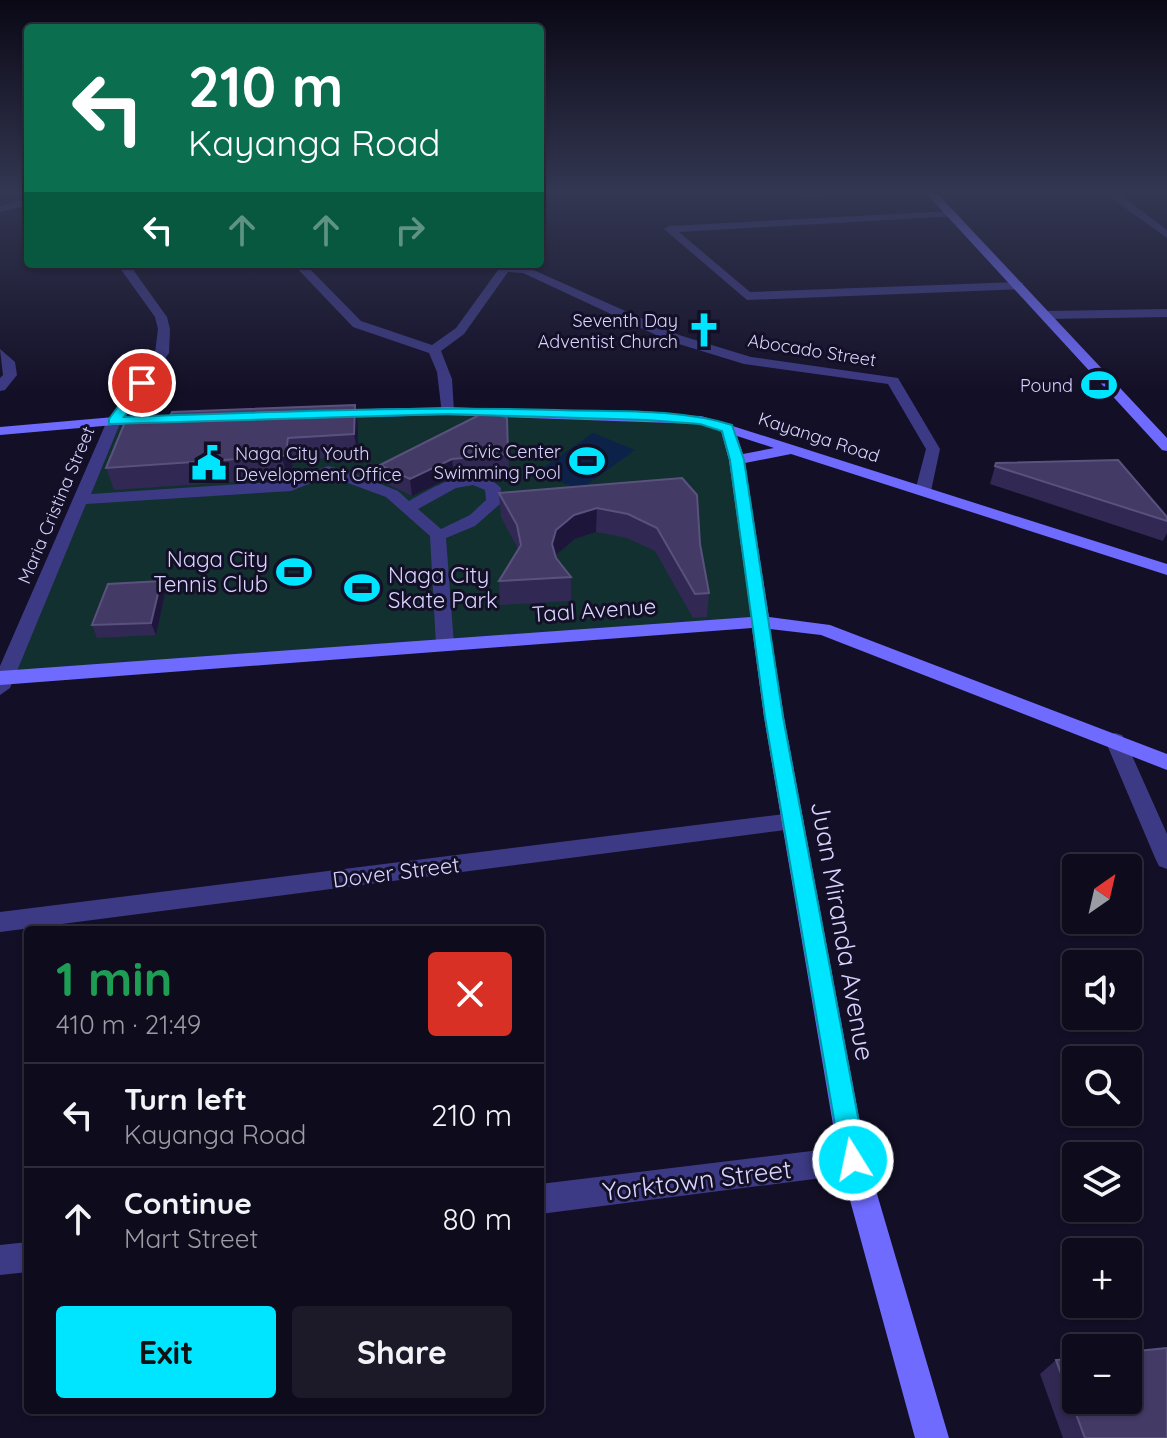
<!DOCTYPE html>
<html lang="en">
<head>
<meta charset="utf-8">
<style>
	:root { --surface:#0e0b1c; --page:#1c1929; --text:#f1f3f6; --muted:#9b9ba3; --line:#2e2b3b; --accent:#00e5ff }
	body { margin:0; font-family:Quicksand,sans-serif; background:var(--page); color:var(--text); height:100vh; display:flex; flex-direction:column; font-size:30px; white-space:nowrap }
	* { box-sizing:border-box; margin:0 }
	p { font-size:26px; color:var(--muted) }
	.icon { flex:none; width:44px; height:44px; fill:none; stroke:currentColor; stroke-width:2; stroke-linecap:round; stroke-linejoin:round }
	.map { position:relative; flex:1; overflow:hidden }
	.details { position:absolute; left:24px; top:926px; width:520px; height:488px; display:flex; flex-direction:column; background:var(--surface); border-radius:8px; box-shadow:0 2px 6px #0004,0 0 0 2px var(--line) }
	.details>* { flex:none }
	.banner { position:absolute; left:24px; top:24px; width:520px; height:244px; border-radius:8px; box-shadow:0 2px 6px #0004,0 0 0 2px var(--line); background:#0b6e4f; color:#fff; overflow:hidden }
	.needle { width:52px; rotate:34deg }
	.tools { position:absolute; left:1062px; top:854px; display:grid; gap:16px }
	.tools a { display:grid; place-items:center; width:80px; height:80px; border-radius:8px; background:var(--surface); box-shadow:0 2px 6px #0004,0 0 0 2px var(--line); font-size:40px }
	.pin { position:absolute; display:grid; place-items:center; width:68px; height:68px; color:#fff; margin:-34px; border:4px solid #fff; border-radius:50%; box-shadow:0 2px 8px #0007 }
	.me { position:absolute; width:88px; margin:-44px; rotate:350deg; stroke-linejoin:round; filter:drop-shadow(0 0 6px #0008) }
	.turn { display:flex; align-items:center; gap:28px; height:168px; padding:0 32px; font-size:36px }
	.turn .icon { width:104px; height:104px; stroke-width:2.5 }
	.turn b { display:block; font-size:56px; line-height:68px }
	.lanes { display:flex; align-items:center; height:76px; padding:0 32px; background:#0003; justify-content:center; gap:40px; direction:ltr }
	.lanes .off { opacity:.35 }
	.round { display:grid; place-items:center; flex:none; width:84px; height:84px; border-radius:8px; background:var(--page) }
	.headline { display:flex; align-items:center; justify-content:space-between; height:136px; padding:0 32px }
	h1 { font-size:48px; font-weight:700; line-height:60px; color:#1e9e55 }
	.primary-button { display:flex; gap:16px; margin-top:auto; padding:16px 32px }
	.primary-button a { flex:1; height:92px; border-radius:8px; background:var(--accent); color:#111; font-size:32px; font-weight:700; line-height:92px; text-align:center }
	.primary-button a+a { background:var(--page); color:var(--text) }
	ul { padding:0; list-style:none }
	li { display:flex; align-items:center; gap:24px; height:104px; padding:0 32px; border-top:2px solid var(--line) }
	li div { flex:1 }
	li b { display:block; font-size:30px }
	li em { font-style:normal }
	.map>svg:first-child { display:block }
</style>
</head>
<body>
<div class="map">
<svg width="1167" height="1438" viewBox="0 0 1167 1438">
	<rect width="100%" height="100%" fill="#130f26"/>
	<polygon fill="#12302f" points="447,411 701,420 727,428 760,622 4,678 114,421"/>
	<polygon fill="#0c2248" points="593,433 635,450 580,490 537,472"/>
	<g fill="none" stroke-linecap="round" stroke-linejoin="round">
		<g fill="#3d3a85" fill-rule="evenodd">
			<polygon points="1110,193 1118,193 1167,230 1167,238 1110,197"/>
			<polygon points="28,199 28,205 0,212 0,206"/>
			<polygon points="951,211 955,212 955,216 679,232 750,292 1019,282 1023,283 1023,289 747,300 664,229 669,226"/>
			<path d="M117,264H129L167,317L170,329L169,353L121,421L91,494L288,481L328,466L348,471L398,491L409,501C435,486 475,461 501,488L500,504L475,526L446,538L454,645L452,649L445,651L436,645L430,536L386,497L329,476L291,491L86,504L10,688L0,695V666L107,421L155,353L158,329L155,317ZM473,485L485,490L486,500L470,515L441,529L418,509L456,488Z"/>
			<polygon points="293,264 305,264 361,321 432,345 456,328 501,266 529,268 679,335 751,357 898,378 940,449 931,491 923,496 915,491 926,449 888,384 744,364 669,341 523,273 508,272 464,334 441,351 452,379 454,411 452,414 442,414 437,372 429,353 353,327"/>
			<polygon points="1167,309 1167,317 1046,319 1040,315 1046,311"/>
			<polygon points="0,349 15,362 17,375 5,390 0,391 0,378 3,375"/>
			<polygon points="1115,733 1122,735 1125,740 1167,834 1167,869 1159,866 1156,860 1105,740 1108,735"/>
			<polygon points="793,813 801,815 804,821 801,827 793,829 0,932 0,912"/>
			<polygon points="853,1146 863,1150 867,1160 863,1170 853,1174 540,1214 540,1184"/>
			<polygon points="28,1242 28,1272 0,1275 0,1245"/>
		</g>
		<g fill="#6f6bff" fill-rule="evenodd">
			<polygon points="924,191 935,191 1167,438 1167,451 1162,450"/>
			<path d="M447,407L701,416L1167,564V575L791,454L745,463L769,617L830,625L1167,754V770L821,635L770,629L784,717L867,1160L949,1438H915L839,1160L764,717L752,628L0,685V671L751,617L729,460L721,431L700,424L447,415L331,418L324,414L331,410ZM737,436L774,448L743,454Z"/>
			<polygon points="195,415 202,419 200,422 114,425 0,435 0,427 114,417"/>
		</g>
	</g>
	<g fill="#312854">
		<polygon points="792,191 896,191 895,196 797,198"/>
		<polygon points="507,418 509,471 454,476 412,496 383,482 380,465"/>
		<polygon points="358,426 358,456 293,460 291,477 287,478 114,490 106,468"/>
		<polygon points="996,463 1167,517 1167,533 1163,541 990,484"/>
		<polygon points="682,478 700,544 709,593 707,617 693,618 655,551 627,538 596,532 575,539 557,554 556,558 571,577 571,601 500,605 499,581 518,549 501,517 499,493"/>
		<polygon points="161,581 165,594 156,635 97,638 92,625"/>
		<polygon points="1056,1360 1167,1438 1063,1438 1040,1374"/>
	</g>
	<g fill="#1d163a">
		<polygon points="355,405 358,426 358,456 354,434"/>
		<polygon points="288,438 293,460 291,477 287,478 282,456"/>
		<polygon points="452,459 454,476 412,496 410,479"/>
		<polygon points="597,508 596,532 575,539 557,554 552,568 552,544 556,530 574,515"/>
		<polygon points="161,581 165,594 156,635 151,623"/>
	</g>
	<g fill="#433a66" stroke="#5a527e" stroke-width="2">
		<polygon points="355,405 354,434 288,438 286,455 282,456 106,468 125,422 168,421 172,412"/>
		<polygon points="489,410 507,418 508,454 452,459 410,479 380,465"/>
		<polygon points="1118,460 1167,517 1167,521 995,466 996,463"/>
		<polygon points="682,478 697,495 700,544 709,593 695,594 657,528 628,514 597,508 574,515 556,530 552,544 556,558 571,577 499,581 521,545 517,525 499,493"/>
		<polygon points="161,581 151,623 92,625 108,584"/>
		<polygon points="1167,1348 1167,1438 1085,1438 1056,1360 1076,1358 1076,1400 1128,1400 1128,1352"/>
	</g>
	<linearGradient id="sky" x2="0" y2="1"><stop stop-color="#0a0815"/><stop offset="0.49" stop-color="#333752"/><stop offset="1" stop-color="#333752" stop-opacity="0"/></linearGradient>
	<rect width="1167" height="393" fill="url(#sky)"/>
	<path fill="#00e5ff" stroke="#0095a6" stroke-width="2" d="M142,379L149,383L124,417C268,412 412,406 557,410C615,412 676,408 732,425L744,460L783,717L866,1160L863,1170L853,1173L844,1170L841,1160L765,717L730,460L722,431L700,424L647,420L447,414L109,424V419L138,380Z"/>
	<defs>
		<g id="church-bare" transform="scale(2.76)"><path d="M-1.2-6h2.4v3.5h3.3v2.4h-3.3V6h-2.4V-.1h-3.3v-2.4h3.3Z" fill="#00e5ff" stroke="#130f26" stroke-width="2.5" paint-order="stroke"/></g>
		<g id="stadium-bare" transform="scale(2.76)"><path d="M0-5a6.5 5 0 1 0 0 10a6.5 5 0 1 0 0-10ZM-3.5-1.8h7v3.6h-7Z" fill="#00e5ff" stroke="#130f26" stroke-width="2.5" paint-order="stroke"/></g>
		<g id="civic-bare" transform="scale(2.76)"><path d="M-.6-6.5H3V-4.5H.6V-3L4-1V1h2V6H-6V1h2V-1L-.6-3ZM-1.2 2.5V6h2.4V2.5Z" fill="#00e5ff" stroke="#130f26" stroke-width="2.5" paint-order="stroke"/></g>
	</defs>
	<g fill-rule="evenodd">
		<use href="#church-bare" x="704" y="330"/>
		<use href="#stadium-bare" x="1099" y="385"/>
		<use href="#stadium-bare" x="587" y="461"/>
		<use href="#civic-bare" x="209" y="463"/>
		<use href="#stadium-bare" x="294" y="572"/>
		<use href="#stadium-bare" x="362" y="588"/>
	</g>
	<g text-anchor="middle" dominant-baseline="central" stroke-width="6" stroke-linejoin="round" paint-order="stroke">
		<g font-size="18" fill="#d9d4ff" stroke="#130f26" text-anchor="end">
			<text x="678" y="320">Seventh Day<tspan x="678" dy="21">Adventist Church</tspan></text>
			<text x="1073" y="385">Pound</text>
			<text x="561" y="451">Civic Center<tspan x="561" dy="21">Swimming Pool</tspan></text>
			<text x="235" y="453" text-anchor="start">Naga City Youth<tspan x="235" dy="21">Development Office</tspan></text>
		</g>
		<g font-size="18" fill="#d9d4ff" stroke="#130f26">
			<text transform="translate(812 350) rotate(9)">Abocado Street</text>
			<text transform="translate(819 437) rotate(18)">Kayanga Road</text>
			<text transform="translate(56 505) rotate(-67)">Maria Cristina Street</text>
		</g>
		<g font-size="22" fill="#d9d4ff" stroke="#130f26" text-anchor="end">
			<text x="268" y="559">Naga City<tspan x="268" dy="25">Tennis Club</tspan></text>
			<text x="388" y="575" text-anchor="start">Naga City<tspan x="388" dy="25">Skate Park</tspan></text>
		</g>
		<g font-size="22" fill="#d9d4ff" stroke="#130f26">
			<text transform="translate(594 610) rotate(-4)">Taal Avenue</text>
			<text transform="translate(396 872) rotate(-7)">Dover Street</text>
		</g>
		<g font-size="26" fill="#d9d4ff" stroke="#130f26">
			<text transform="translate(843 931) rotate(80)">Juan Miranda Avenue</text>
			<text transform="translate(697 1180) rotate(-7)">Yorktown Street</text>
		</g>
	</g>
</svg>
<div class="tools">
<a><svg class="needle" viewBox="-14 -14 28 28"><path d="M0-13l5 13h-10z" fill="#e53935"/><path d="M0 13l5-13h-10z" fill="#9b9ba3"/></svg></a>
<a><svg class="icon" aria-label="sound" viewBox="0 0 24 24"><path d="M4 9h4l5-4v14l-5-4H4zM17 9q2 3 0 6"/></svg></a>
<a><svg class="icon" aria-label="search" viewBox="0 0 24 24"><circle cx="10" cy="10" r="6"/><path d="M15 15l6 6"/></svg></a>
<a><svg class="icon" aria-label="layers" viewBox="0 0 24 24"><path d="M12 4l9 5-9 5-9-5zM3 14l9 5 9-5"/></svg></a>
<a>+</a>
<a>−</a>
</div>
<div class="pin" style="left:142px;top:383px;background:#d93025"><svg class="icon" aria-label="arrive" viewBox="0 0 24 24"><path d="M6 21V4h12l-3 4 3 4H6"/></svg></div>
<svg class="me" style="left:853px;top:1160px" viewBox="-20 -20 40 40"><circle r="17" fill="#00e5ff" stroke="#fff" stroke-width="3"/><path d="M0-11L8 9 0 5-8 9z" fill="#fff"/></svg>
<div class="banner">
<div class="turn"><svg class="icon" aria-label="left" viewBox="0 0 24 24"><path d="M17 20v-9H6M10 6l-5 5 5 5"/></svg><div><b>210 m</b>Kayanga Road</div></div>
<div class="lanes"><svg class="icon" aria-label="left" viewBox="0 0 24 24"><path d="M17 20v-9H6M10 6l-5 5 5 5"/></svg><svg class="icon off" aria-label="ahead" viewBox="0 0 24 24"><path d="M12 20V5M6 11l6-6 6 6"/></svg><svg class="icon off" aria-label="ahead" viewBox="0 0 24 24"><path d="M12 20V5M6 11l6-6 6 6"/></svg><svg class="icon off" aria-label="right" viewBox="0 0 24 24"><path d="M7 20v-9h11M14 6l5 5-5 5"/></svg></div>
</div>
<section class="details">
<div class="headline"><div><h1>1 min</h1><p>410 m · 21:49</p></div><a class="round" style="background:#d93025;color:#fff"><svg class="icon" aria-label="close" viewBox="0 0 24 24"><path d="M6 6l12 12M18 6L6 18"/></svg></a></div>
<ul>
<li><svg class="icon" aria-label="left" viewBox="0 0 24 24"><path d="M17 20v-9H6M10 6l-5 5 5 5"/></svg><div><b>Turn left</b><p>Kayanga Road</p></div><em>210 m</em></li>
<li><svg class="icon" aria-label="ahead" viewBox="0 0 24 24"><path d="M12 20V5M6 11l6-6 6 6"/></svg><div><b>Continue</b><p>Mart Street</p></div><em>80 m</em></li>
</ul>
<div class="primary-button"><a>Exit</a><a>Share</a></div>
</section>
</div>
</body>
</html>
